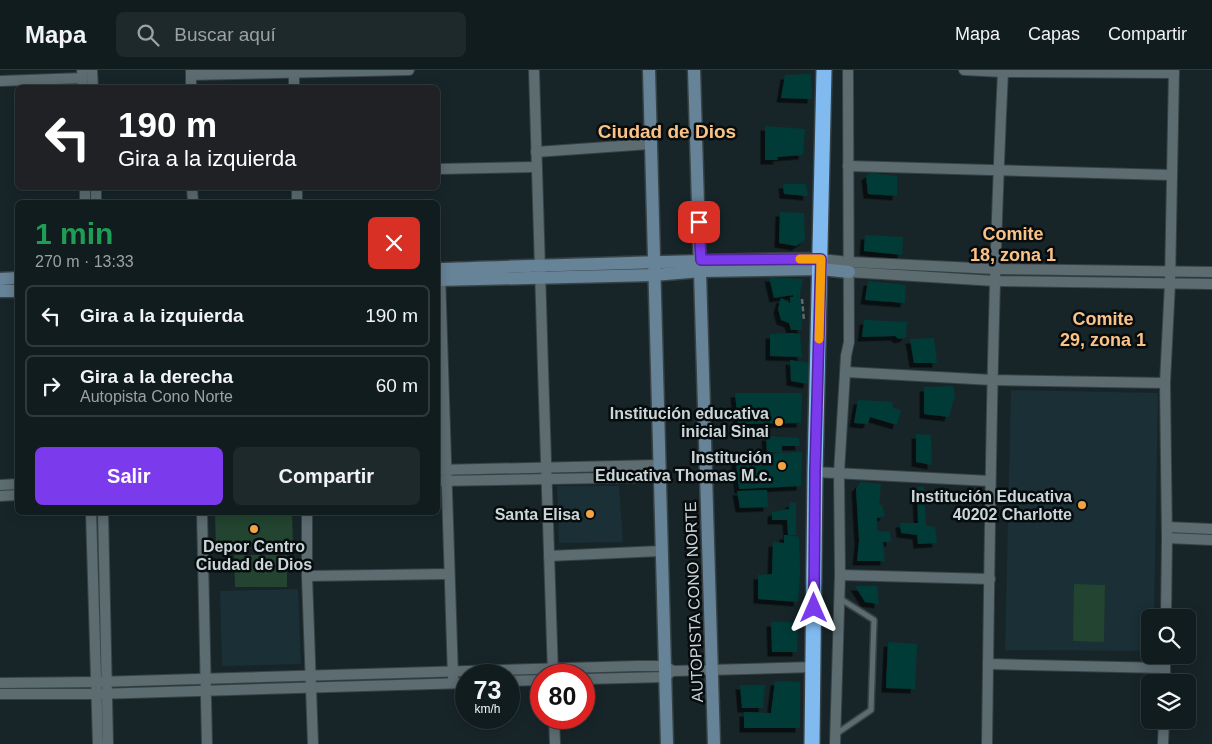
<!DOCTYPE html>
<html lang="es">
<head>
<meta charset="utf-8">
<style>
	:root { --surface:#111c1f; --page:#1e292c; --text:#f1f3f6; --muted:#9ca1a4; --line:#303a3d; --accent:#7c3aed }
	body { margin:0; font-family:Helvetica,sans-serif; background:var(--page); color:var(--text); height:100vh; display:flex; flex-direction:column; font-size:19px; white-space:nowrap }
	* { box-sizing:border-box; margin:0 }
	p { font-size:16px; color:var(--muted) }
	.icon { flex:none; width:28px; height:28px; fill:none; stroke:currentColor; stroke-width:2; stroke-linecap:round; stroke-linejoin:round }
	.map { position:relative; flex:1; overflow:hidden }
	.panel { position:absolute; left:15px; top:130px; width:425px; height:315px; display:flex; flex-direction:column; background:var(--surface); border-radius:8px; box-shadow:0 2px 12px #0003,0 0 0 1px var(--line) }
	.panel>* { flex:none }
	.top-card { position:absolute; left:15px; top:15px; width:425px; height:105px; border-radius:8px; box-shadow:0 2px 12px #0003,0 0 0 1px var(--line); background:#202124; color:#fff; overflow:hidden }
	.buttons { position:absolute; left:1141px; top:539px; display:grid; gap:10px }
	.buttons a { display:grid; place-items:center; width:55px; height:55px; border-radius:8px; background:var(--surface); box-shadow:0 2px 12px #0003,0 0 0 1px var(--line); font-size:25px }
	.speed { position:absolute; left:455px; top:594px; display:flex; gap:10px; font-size:25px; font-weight:700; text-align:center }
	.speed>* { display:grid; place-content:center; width:65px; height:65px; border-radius:50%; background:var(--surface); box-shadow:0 2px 12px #0003,0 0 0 1px var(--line); line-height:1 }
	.speed small { font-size:12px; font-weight:400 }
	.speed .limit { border:8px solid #d22; background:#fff; color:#111 }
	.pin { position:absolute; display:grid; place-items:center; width:42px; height:42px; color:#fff; margin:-21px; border-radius:10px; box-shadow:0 2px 8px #0006 }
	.me { position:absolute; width:55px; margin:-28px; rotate:0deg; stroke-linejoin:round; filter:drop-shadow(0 0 4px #0008) }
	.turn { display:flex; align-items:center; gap:18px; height:105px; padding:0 20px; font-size:22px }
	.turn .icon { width:65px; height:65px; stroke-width:2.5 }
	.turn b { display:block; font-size:35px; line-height:42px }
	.round { display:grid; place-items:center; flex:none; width:52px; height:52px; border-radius:8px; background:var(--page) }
	.overview { display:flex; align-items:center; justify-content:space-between; height:85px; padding:0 20px }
	h1 { font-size:30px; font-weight:600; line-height:38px; color:#1e9e55 }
	.button { display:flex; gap:10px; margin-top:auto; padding:10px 20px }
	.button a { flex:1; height:58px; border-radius:8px; background:var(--accent); color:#fff; font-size:20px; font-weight:600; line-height:58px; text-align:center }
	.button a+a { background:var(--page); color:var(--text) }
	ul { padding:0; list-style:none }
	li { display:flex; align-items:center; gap:15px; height:62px; margin:0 10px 8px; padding:0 10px; border:2px solid var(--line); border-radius:8px }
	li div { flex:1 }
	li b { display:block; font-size:19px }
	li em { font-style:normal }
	header { display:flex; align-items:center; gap:30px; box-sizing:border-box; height:70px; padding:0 25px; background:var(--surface); border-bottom:1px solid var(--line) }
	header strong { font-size:24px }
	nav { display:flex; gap:28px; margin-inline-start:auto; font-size:18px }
	.search { width:350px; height:45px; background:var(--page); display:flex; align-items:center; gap:12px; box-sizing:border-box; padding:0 18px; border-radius:8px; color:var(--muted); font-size:19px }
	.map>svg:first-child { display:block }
</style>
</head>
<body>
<header>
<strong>Mapa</strong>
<div class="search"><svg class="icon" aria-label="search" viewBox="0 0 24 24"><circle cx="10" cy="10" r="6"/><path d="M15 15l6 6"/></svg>Buscar aquí</div>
<nav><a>Mapa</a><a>Capas</a><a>Compartir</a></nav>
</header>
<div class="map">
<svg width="1212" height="674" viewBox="0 0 1212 674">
	<defs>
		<filter id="shadow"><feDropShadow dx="-4.5" dy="4.5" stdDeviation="0" flood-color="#0009"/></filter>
	</defs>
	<rect width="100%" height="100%" fill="#172529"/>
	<g fill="#1a2f36">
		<polygon points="1011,320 1158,323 1154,547 1150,548 1150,581 1005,580"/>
		<polygon points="557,416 619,416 623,472 559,473"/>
		<polygon points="298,519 301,594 222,596 220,521"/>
	</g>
	<g fill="#224430">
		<polygon points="215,443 292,443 293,476 216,479"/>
		<polygon points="234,485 287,485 287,517 235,517"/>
		<polygon points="1074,514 1105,515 1104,572 1073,571"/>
	</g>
	<g fill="#023b37" filter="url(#shadow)">
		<polygon points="811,4 812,29 781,28 785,5"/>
		<polygon points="765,56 805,59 803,85 777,87 778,90 765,90"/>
		<polygon points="870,103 897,106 897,126 868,124 866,106"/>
		<polygon points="783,114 806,114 808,126 784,124"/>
		<polygon points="780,142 804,143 805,170 796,176 779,173"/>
		<polygon points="865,165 903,167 902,185 864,181"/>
		<polygon points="769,207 803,209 800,223 802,260 791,260 789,253 781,250 778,239 781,228 790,233 790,227 793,227 793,225 774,228"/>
		<polygon points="868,211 906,215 905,233 865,230"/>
		<polygon points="864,250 907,252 906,267 899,269 895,266 862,267"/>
		<polygon points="793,263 800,264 802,287 770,286 770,264"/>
		<polygon points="934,268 937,293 914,293 910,269"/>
		<polygon points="790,290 809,293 808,314 791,311"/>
		<polygon points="953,316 955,329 953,331 949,347 924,344 924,317"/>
		<polygon points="735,323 802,323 801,353 738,354"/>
		<polygon points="858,330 892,332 893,338 901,340 897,355 870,347 868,354 854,353"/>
		<polygon points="916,364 931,365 932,395 916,392"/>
		<polygon points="766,366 799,368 800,376 782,376 782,383 802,382 801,416 739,419 735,385 782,383 767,382"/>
		<polygon points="861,412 881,414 879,435 882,435 885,446 877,448 877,461 890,462 891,472 883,472 885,491 857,491 859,471 856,418"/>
		<polygon points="924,416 926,455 935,457 937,473 918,474 917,465 901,463 900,453 918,453 917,417"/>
		<polygon points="767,420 768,437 740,438 737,421"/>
		<polygon points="796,432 796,465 788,465 799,467 800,503 798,532 758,529 758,505 772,504 773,472 784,473 784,465 788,465 787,450 772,450 772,442 789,439 790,433"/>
		<polygon points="855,516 877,516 879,534 865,532"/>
		<polygon points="771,552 798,552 797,582 772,582"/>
		<polygon points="888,572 917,574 915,619 886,618"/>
		<polygon points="775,611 800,612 800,658 744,658 744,642 771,643"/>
		<polygon points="740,615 765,615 763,638 742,638"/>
	</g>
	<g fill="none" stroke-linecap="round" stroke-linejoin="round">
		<g stroke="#374245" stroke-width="8">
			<polyline id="lane" points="836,664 871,640 874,550 839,528"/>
		</g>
		<g stroke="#374245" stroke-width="12">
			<g id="street">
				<polyline points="82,0 83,18"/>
				<polyline points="92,0 93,18"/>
				<polyline points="191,0 191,18"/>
				<polyline points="294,0 294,18"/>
				<path d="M534,0C540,202 546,403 553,605"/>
				<polyline points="964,0 1003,2 1174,3"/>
				<polyline points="191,5 409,0"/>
				<polyline points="0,11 83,8"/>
				<polyline points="536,82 650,74"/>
				<polyline points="848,96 1171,105"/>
				<polyline points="438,99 536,97"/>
				<polyline points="96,118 96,132"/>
				<polyline points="192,118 193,132"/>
				<polyline points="297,118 297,132"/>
				<polyline points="85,132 85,118"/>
				<polyline points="821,189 849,192 996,199 1212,202"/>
				<polyline points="849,202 995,211 1212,214"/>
				<polyline points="440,204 453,607"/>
				<polyline points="846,302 993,310 1165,313"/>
				<polyline points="438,400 659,395"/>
				<polyline points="815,402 990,411"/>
				<polyline points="438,411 659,407"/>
				<polyline points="0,415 18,414"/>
				<polyline points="0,426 18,425"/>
				<polyline points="91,442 98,674"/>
				<polyline points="103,442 108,674"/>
				<polyline points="202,442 207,674"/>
				<polyline points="307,442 307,506 313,674"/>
				<polyline points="1167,457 1212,459"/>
				<polyline points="1167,468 1212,470"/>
				<polyline points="549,486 661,481"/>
				<polyline points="840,505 990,509"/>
				<polyline points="307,506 449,504"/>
				<polyline points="1166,548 1167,468 1165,313 1170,213 1174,0"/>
				<polyline points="988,594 1165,598"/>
				<polyline points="584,609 665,607 671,602"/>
				<polyline points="509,611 541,610"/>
				<polyline points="1165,612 1165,585"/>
				<polyline points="0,613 97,612 637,596 665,596 673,601 814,597"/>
				<polyline points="0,624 97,624 466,613"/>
				<polyline points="554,648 555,674"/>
				<polyline points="835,674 840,505 839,403 846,286 849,272 848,0"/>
				<path d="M987,674C990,450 992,226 1003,2"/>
				<polyline points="1163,674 1164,650"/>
			</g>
		</g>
		<g stroke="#374245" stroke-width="15">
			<g id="secondary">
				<polyline points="649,0 667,674"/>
				<polyline points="694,0 714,674"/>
				<path d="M438,199C565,195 693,190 821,189"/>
				<polyline points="0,209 18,208"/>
				<polyline points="438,210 654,205 701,201 821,199 849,202"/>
				<polyline points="0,221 18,221"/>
			</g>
		</g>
		<g stroke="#374245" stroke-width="18">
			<polyline id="highway" points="812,674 815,402 824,0"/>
		</g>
		<polyline stroke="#5e6a6d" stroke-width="2.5" stroke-dasharray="5 2.5" stroke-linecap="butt" points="802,229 804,251"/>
		<use href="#lane" stroke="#5c6c71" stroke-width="5"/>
		<use href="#street" stroke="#5c6c71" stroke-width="10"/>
		<use href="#secondary" stroke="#678397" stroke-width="12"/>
		<use href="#highway" stroke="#80baef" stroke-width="15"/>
	</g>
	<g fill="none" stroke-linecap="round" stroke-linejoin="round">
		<g stroke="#51269a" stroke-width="12">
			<polyline id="route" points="699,152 701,190 821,189 815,402 814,538"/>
		</g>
		<use href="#route" stroke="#7c3aed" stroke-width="9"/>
		<polyline stroke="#f59e0b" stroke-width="9" points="800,189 821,189 819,269"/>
	</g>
	<g fill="#f4a344" stroke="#070d0f" stroke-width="2">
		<circle cx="779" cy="352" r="5"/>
		<circle cx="782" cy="396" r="5"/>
		<circle cx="1082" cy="435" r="5"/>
		<circle cx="590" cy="444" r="5"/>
		<circle cx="254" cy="459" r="5"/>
	</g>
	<g text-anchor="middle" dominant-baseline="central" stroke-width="5" stroke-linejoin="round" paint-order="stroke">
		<g font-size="16" font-weight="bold" fill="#ccd5d7" stroke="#070d0f" text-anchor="end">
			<text x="769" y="343">Institución educativa<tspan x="769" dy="18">inicial Sinai</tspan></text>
			<text x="772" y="387">Institución<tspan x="772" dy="18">Educativa Thomas M.c.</tspan></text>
			<text x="1072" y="426">Institución Educativa<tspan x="1072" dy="18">40202 Charlotte</tspan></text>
			<text x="580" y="444">Santa Elisa</text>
			<text x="254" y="476" text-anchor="middle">Depor Centro<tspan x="254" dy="18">Ciudad de Dios</tspan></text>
		</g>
		<g font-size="16" fill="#ccd5d7" stroke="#070d0f">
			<text transform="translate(694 532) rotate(-92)">AUTOPISTA CONO NORTE</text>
		</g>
		<g font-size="18" font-weight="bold" fill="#fbc286" stroke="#070d0f">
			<text x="1013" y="164">Comite<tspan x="1013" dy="21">18, zona 1</tspan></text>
			<text x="1103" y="249">Comite<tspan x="1103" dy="21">29, zona 1</tspan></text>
		</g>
		<g font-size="19" font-weight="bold" fill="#fbc286" stroke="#070d0f">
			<text x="667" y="61">Ciudad de Dios</text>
		</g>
	</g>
</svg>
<div class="buttons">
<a><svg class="icon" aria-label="search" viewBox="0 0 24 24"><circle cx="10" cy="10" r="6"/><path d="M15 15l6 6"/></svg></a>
<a><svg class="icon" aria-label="layers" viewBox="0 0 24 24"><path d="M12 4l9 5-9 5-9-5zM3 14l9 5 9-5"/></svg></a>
</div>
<div class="speed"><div>73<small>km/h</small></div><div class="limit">80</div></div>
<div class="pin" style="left:699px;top:152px;background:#d93025"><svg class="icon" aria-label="arrive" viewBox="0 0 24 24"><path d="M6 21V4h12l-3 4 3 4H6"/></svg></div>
<svg class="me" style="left:814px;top:538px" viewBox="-20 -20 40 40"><path d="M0-17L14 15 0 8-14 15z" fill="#7c3aed" stroke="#fff" stroke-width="4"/></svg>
<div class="top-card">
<div class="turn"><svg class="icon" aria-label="left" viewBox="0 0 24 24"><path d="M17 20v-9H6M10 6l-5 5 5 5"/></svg><div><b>190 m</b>Gira a la izquierda</div></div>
</div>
<section class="panel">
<div class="overview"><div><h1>1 min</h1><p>270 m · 13:33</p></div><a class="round" style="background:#d93025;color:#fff"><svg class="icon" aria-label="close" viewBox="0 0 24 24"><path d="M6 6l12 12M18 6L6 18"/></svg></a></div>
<ul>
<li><svg class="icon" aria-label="left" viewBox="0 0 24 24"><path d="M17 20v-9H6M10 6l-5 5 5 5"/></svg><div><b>Gira a la izquierda</b></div><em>190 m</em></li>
<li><svg class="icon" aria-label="right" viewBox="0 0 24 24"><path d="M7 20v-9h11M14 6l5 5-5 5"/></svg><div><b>Gira a la derecha</b><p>Autopista Cono Norte</p></div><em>60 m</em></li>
</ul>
<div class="button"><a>Salir</a><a>Compartir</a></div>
</section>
</div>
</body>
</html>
